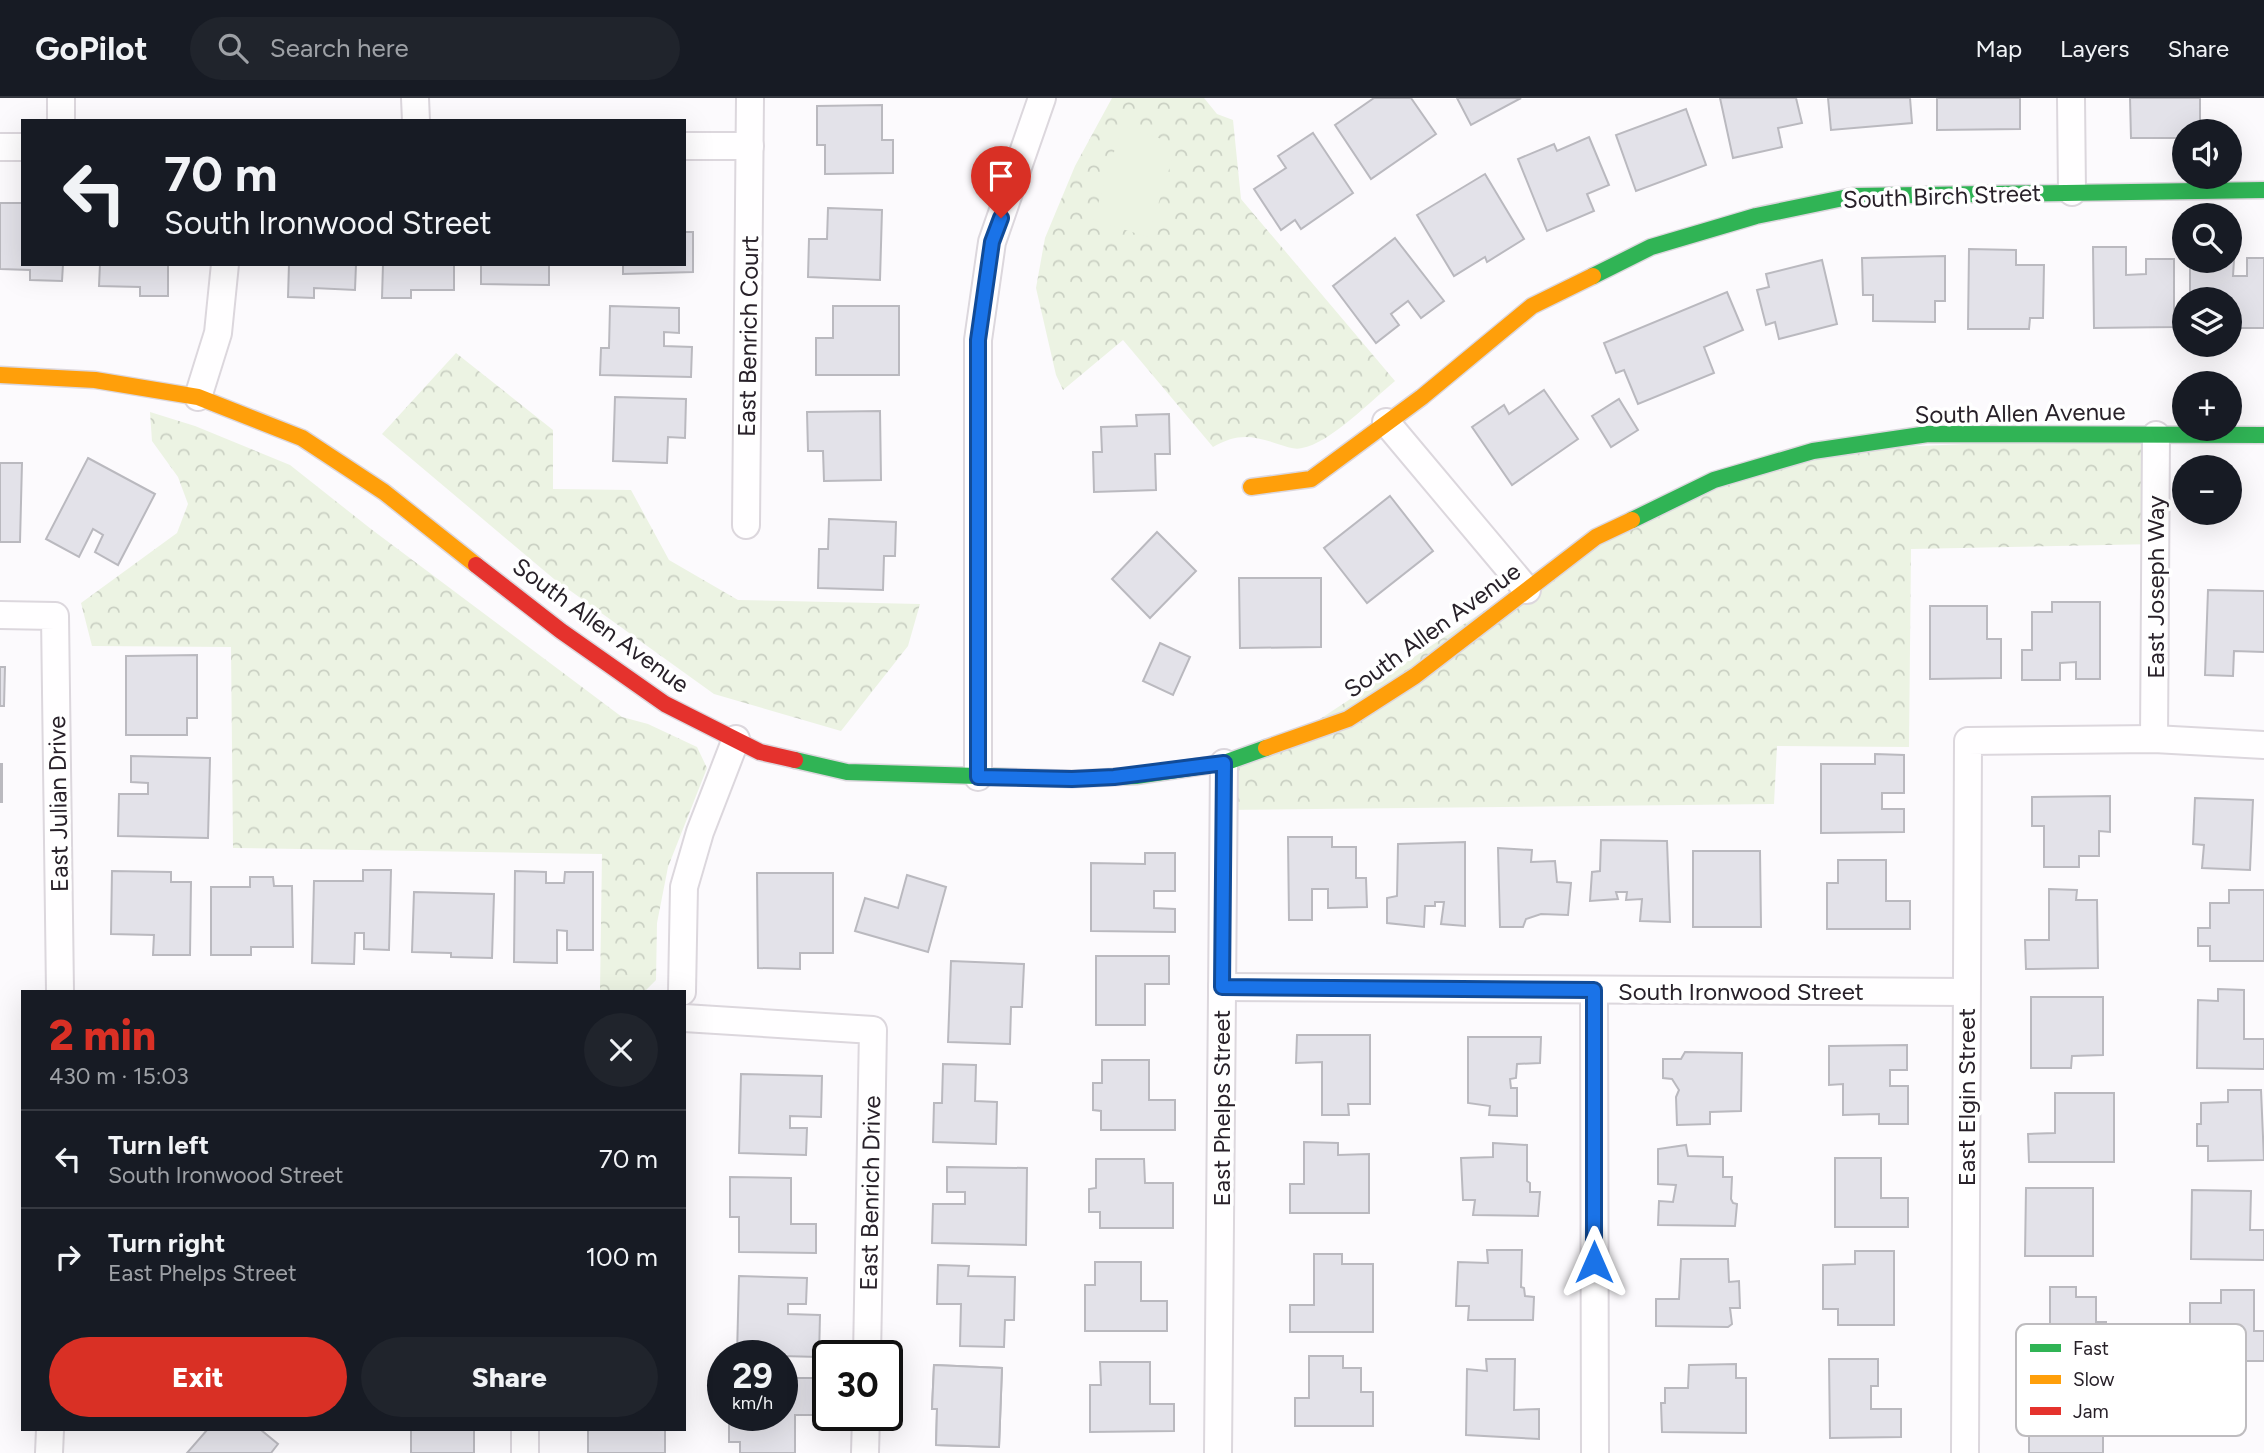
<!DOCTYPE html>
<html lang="en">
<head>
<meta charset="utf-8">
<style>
	:root { --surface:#171b24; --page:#20242c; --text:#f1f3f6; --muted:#9ea1a6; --line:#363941; --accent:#d93025 }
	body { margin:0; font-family:Figtree,sans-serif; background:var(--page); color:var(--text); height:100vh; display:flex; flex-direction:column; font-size:26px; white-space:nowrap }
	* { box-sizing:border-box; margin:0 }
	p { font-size:23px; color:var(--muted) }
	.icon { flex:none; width:38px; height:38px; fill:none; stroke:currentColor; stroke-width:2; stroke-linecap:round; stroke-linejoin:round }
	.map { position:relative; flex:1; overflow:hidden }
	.panel { position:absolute; left:21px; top:892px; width:665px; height:441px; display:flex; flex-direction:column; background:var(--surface); border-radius:0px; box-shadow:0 7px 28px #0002 }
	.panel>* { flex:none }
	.hud { position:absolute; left:21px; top:21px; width:665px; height:147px; border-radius:0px; box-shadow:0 7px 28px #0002; background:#171b24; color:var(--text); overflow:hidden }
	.buttons { position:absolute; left:2172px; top:21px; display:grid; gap:14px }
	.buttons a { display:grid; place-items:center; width:70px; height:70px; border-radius:50%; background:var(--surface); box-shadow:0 7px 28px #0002; font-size:35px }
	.speed { position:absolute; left:707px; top:1242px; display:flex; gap:14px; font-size:35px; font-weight:700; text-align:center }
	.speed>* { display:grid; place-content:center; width:91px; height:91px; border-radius:50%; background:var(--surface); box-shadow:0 7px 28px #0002; line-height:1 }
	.speed small { font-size:18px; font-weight:400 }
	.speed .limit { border:4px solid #111; border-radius:10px; background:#fff; color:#111 }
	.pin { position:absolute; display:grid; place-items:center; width:60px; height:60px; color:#fff; margin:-72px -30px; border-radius:50% 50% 50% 0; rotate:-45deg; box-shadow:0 0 7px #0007 }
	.pin .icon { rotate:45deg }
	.me { position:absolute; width:77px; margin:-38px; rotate:0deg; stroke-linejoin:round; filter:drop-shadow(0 0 5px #0008) }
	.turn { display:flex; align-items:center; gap:24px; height:147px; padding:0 28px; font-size:32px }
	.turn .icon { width:91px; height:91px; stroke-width:2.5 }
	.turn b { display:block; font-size:49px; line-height:60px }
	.round { display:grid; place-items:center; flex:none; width:74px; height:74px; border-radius:37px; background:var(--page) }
	.head { display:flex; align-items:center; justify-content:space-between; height:119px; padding:0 28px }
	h1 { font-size:42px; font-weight:800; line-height:52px; color:var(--accent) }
	.cta { display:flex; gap:14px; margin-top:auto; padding:14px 28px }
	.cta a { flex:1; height:80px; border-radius:42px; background:var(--accent); color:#fff; font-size:28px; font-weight:800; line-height:80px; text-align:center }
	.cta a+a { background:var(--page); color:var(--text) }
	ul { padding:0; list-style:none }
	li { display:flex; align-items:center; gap:21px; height:98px; padding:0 28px; border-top:2px solid var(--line) }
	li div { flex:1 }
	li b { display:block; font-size:26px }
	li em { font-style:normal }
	header { display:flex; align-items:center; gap:42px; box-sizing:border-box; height:98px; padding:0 35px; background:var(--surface); border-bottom:2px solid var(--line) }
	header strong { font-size:33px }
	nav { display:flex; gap:38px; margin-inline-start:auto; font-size:24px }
	.search { width:490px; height:63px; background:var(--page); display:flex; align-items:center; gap:18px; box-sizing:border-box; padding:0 24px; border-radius:38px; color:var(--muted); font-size:26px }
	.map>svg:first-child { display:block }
</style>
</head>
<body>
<header>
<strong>GoPilot</strong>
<div class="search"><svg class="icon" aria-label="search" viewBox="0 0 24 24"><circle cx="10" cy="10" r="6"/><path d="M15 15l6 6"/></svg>Search here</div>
<nav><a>Map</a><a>Layers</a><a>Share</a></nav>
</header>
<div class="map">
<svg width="2264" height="1355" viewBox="0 0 2264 1355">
	<defs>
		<pattern id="park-crowns" width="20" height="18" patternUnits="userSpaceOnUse" patternTransform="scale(1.75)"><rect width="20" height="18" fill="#ecf3e3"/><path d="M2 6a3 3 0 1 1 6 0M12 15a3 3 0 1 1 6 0" fill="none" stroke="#cad0c3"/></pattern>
	</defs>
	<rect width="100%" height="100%" fill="#fcfafd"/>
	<g fill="url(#park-crowns)">
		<path d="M1112,0H1204L1217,16L1233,22L1241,101L1395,283C1373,301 1329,346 1302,350C1295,352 1288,349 1281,347C1254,338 1239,334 1213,349L1123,242L1063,292L1056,277L1036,190L1045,140L1075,68Z"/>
		<polygon points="456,255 553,332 553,391 631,392 669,462 738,502 920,506 908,548 841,633 714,596 554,481 382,336"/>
		<polygon points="150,314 195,328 290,367 371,431 622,619 648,626 697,649 707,670 668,769 657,825 656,882 644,894 600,894 602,756 233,750 231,549 92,548 81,505 177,435 188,406 178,379 152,343"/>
		<polygon points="2156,337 2156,446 1911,451 1909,649 1777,648 1774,706 1223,712 1224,665 1282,646 1596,439 1813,353"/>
	</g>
	<polygon fill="#ecf3e3" points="1122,28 1177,46 1148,139 1093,122"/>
	<g fill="#e3e2e9" stroke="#bab9bf" stroke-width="2">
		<polygon points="1374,0 1411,0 1436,36 1371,81 1335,27"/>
		<polygon points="1457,0 1521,0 1471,27"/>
		<polygon points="1720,0 1796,0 1802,25 1778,30 1782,49 1733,60"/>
		<polygon points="1828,0 1910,0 1912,25 1831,32"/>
		<polygon points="1937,0 2020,0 2020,31 1937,32"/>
		<polygon points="2130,0 2200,0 2200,33 2184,33 2184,40 2131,40"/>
		<polygon points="882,7 882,42 893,42 893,75 825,76 825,47 817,47 817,8"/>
		<polygon points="1686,11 1706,67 1636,93 1616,37"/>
		<polygon points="1313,35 1353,95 1301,131 1295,122 1281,132 1254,91 1286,70 1278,58"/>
		<polygon points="1589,39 1609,87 1587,96 1594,113 1547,133 1518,61 1554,46 1557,53"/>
		<polygon points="1485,76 1524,141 1487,164 1485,159 1454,178 1417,117"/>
		<polygon points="0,105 23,105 23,166 63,166 62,183 30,182 30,172 0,171"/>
		<polygon points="828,110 882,112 880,182 808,179 809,141 827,141"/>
		<polygon points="684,134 693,134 693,174 623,176 623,166 684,166"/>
		<polygon points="1395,140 1444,203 1421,220 1408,203 1391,216 1399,227 1376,245 1333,188"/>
		<polygon points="2093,149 2126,149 2126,177 2146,176 2146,161 2174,161 2174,229 2094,230"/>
		<polygon points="1969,151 2016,152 2016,167 2044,167 2043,220 2030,220 2029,231 1968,231"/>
		<polygon points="1945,158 1945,203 1935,203 1935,224 1873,223 1873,197 1863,197 1862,160"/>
		<polygon points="2247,160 2264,160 2264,230 2230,230 2230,201 2190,201 2190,169 2196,169 2196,163 2234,162 2233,178 2247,178"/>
		<polygon points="1822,162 1837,226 1779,241 1775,224 1766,227 1757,192 1769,189 1766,176"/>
		<polygon points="100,166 168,166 168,198 140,198 140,189 99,188"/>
		<polygon points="289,166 356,166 355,192 314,190 314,200 288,199"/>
		<polygon points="383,166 454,166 454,192 411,192 411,200 382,200"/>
		<polygon points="481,166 549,166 549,187 481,186"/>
		<polygon points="1727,194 1743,232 1704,249 1714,275 1638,306 1624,272 1616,275 1604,245"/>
		<polygon points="610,208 679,210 679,235 664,234 664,248 692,249 691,279 600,277 601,250 609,250"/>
		<polygon points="833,208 899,208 899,277 816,277 816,240 833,240"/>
		<polygon points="1544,292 1578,341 1512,387 1472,329 1504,307 1509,316"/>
		<polygon points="615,299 686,301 685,340 668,339 667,365 613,363"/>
		<polygon points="1619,301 1638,332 1611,349 1592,318"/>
		<polygon points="880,313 881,382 824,383 823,353 808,353 807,314"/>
		<polygon points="1169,316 1170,356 1155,356 1156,392 1094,394 1093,354 1102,354 1101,329 1137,328 1136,317"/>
		<polygon points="88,360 155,396 118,467 95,454 103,437 93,431 79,459 46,441"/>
		<polygon points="0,365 22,365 20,444 0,444"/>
		<polygon points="1390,398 1433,453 1367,505 1324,450"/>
		<polygon points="829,421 896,424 895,458 884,458 883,492 818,490 819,451 828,451"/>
		<polygon points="1157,434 1196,473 1150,520 1112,481"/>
		<polygon points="1239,480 1321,480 1321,549 1240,550"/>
		<polygon points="2208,492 2264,493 2264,554 2234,553 2233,578 2205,577"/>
		<polygon points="2052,504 2100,504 2100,581 2076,581 2076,564 2060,565 2060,582 2022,582 2022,552 2032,552 2032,514 2052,514"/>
		<polygon points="1930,508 1987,508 1987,541 2001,541 2001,580 1930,581"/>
		<polygon points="1160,545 1190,559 1173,597 1143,583"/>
		<polygon points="197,557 197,620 187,620 187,637 126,637 126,558"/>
		<polygon points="0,569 5,569 4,608 0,608"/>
		<polygon points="1875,656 1904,657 1904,695 1882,695 1882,711 1904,711 1904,734 1821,735 1821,666 1875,666"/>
		<polygon points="131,658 210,660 208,740 118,738 119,696 148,696 148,685 131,684"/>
		<rect x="0" y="666" width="2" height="38"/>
		<polygon points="2110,698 2110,734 2099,733 2099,758 2079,758 2079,769 2044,769 2044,728 2032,728 2032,699"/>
		<polygon points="2195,700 2253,702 2250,772 2202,770 2204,747 2193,746"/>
		<polygon points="1288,739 1332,739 1332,749 1356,749 1356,780 1366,780 1367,809 1328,810 1328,791 1312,791 1312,822 1289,822"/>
		<polygon points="1601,742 1667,743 1670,824 1640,823 1642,801 1626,802 1627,794 1616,794 1618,801 1590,803 1592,774 1600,773"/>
		<polygon points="1465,744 1465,828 1441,826 1444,804 1435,804 1435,808 1425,808 1424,829 1387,825 1387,800 1397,798 1398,746"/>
		<polygon points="1498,750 1532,752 1531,764 1555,763 1557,784 1571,785 1568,817 1541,816 1526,821 1523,829 1500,829"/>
		<polygon points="1693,753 1760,753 1761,829 1693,829"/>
		<polygon points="1145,755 1175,755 1175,793 1154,793 1154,810 1175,811 1175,834 1091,833 1091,765 1145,766"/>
		<polygon points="1838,762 1886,762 1886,803 1910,803 1910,831 1827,831 1827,785 1838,785"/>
		<polygon points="363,772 391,772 389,852 364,851 364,835 355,835 354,866 312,865 314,783 363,783"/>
		<polygon points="112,773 171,774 171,784 191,784 190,857 153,857 154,837 111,836"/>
		<polygon points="515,773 546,774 546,785 564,785 565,774 593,774 593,852 567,852 567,833 557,832 557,865 514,864"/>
		<polygon points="757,775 833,775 833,855 800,855 800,871 758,870"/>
		<polygon points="907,777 946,789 928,854 855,833 865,800 898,810"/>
		<polygon points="250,779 273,779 274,788 292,788 293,849 251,849 251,857 211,857 211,789 250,789"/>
		<polygon points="2049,791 2077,792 2076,802 2097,802 2098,870 2026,871 2025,842 2049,842"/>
		<polygon points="2229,792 2264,792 2264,863 2210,863 2210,848 2198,848 2198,830 2210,830 2210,805 2229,805"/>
		<polygon points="414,794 494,796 492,860 451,859 451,855 412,854"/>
		<polygon points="1096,858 1169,858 1169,886 1145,886 1145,927 1096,927"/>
		<polygon points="951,863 1024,866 1022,909 1011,909 1010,946 948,944"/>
		<polygon points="2218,891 2244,892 2244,941 2264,941 2264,971 2197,970 2198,902 2218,903"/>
		<polygon points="2031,899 2103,899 2103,957 2072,958 2071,970 2031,970"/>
		<polygon points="1297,937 1370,937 1370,1006 1348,1006 1349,1017 1322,1017 1322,964 1296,965"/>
		<polygon points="1468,939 1541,939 1540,965 1517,966 1516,980 1510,981 1511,990 1517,990 1517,1018 1489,1017 1490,1008 1468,1005"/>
		<polygon points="1907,947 1907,972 1890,972 1890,988 1908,988 1908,1026 1879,1026 1879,1016 1843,1017 1843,986 1829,987 1829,948"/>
		<polygon points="1685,954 1742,955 1741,1013 1710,1014 1710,1026 1677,1027 1676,999 1679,992 1672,981 1663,980 1663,961 1681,961"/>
		<polygon points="1102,962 1149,962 1149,1002 1175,1002 1175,1032 1101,1032 1101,1013 1093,1012 1093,985 1102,985"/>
		<polygon points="943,966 976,967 975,1003 997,1004 996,1046 933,1044 934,1005 942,1005"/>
		<polygon points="741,976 822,978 821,1019 790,1018 790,1030 807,1030 806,1057 739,1055"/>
		<polygon points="2228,992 2261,992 2264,1062 2208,1063 2208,1048 2197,1048 2197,1026 2201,1026 2201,1005 2228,1004"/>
		<polygon points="2055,995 2114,995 2114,1064 2029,1064 2028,1036 2055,1035"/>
		<polygon points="1304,1044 1338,1045 1338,1057 1369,1056 1369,1115 1290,1115 1290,1086 1304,1086"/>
		<polygon points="1493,1045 1527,1047 1527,1083 1530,1085 1530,1094 1540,1094 1538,1118 1473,1117 1475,1102 1463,1102 1461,1060 1493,1059"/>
		<polygon points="1686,1047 1688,1058 1723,1059 1723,1079 1732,1079 1731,1101 1733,1105 1737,1106 1735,1128 1658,1127 1659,1103 1673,1104 1676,1087 1658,1086 1658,1051"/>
		<polygon points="1835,1060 1881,1060 1881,1100 1908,1100 1908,1129 1835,1129"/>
		<polygon points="1096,1061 1144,1061 1145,1085 1173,1085 1173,1130 1100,1130 1100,1114 1089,1114 1089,1091 1096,1090"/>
		<polygon points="947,1069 1027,1070 1026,1147 932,1145 933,1106 965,1106 965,1094 947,1094"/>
		<polygon points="730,1079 791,1080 791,1126 816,1126 816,1155 739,1154 739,1119 730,1119"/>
		<polygon points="2026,1090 2093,1090 2093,1158 2025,1158"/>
		<polygon points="2192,1092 2251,1093 2250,1132 2264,1132 2264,1162 2191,1161"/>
		<polygon points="1487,1152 1522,1152 1521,1189 1524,1190 1525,1198 1534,1199 1533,1222 1468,1222 1469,1208 1456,1208 1458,1164 1488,1165"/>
		<polygon points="1855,1153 1894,1153 1894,1227 1838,1227 1838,1211 1823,1211 1823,1167 1855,1166"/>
		<polygon points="1314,1156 1342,1156 1342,1166 1373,1166 1373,1234 1290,1234 1290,1207 1314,1207"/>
		<polygon points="1681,1161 1728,1161 1729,1184 1739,1183 1740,1210 1730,1210 1732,1226 1728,1229 1656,1228 1656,1201 1679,1201"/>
		<polygon points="1095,1164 1141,1164 1141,1203 1167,1203 1167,1233 1085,1233 1085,1187 1095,1187"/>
		<polygon points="938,1167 969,1168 968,1178 1015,1179 1014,1222 1005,1222 1004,1249 960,1248 961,1206 937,1206"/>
		<polygon points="739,1178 807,1180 806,1206 788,1206 788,1216 820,1217 819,1259 737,1257"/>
		<polygon points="2050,1189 2076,1189 2076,1199 2096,1199 2096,1224 2106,1224 2105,1267 2024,1268 2024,1239 2050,1239"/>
		<polygon points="2221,1192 2254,1192 2254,1233 2264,1233 2264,1263 2190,1263 2190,1205 2221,1205"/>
		<polygon points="1309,1258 1343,1258 1343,1270 1361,1270 1361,1294 1373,1294 1373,1328 1295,1328 1295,1300 1309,1300"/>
		<polygon points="1486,1261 1515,1261 1514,1312 1539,1311 1539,1341 1466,1337 1467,1271 1487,1273"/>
		<polygon points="1829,1261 1878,1261 1878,1288 1871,1288 1871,1311 1901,1311 1901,1339 1830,1340"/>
		<polygon points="1100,1264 1150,1264 1150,1306 1174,1306 1174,1333 1090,1334 1090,1287 1101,1287"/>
		<polygon points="1736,1266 1736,1280 1746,1280 1746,1335 1662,1334 1661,1305 1665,1305 1665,1290 1688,1290 1689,1267"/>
		<polygon points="934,1267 1002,1270 999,1349 936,1347 937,1311 932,1311"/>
		<polygon points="934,1267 1002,1270 999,1349 936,1347 937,1311 932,1311"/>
		<polygon points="782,1280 816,1280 816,1317 795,1317 795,1355 740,1355 740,1344 729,1344 729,1318 782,1318"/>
		<polygon points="782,1280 816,1280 816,1317 795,1317 795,1355 740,1355 740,1344 729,1344 729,1318 782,1318"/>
		<polygon points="2045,1293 2091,1293 2092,1335 2103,1335 2103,1355 2029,1355 2029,1333 2045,1333"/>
		<polygon points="207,1332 261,1332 278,1346 271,1355 187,1355"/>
		<rect x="411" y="1332" width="63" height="23"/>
		<rect x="588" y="1332" width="77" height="23"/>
	</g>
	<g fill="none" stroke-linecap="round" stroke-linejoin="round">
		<g stroke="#dcd7dd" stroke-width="30">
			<g id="street">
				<polyline points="415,0 416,23"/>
				<polyline points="2071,0 2072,94"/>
				<polyline points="61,23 61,0"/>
				<polyline points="684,48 750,48"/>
				<polyline points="0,49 23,49"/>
				<polyline points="198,299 218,235 225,166"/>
				<polyline points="1386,324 1527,492"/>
				<polyline points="746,427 750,0"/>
				<polyline points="0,517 55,518 60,894"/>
				<polyline points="2154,641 2156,337"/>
				<polyline points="978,679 978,242 992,144 1042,0"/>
				<polyline points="1222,889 1966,894"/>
				<polyline points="1594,892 1595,1355"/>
				<polyline points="682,894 684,789 700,734 736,641"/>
				<polyline points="684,920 873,932 867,1258"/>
				<polyline points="49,1355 50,1332"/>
				<polyline points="525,1355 525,1332"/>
				<polyline points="865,1355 866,1318"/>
				<polyline points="1218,1355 1224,665"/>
				<polyline points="1965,1355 1968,643 2154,641 2264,647"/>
			</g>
		</g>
		<g stroke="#dcd7dd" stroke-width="19">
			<g id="fast">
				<polyline points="1593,178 1651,149 1756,118 1853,98 2264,92"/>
				<polyline points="1632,422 1714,382 1813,353 1928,336 2264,337"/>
				<polyline points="795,662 847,674 1072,681 1136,678 1224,665 1266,650"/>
			</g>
		</g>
		<g stroke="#dcd7dd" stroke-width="19">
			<g id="slow">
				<polyline points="0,277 95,282 198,299 302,340 384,394 476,467"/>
				<polyline points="1251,389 1311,381 1422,299 1532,208 1593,178"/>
				<polyline points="1266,650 1348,621 1415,578 1596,439 1632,422"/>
			</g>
		</g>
		<g stroke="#dcd7dd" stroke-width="19">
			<polyline id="jam" points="476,467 561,533 665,606 760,654 795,662"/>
		</g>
		<use href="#street" stroke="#fffeff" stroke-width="26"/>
		<use href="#fast" stroke="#30b455" stroke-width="16"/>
		<use href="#slow" stroke="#ff9f0a" stroke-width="16"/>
		<use href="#jam" stroke="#e5322d" stroke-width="16"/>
	</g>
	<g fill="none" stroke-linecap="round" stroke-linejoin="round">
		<g stroke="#114b97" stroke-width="18">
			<polyline id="route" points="1001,120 992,144 978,242 978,679 1072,681 1114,679 1224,665 1222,889 1594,892 1594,1164"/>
		</g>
		<use href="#route" stroke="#1a73e8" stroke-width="12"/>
	</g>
	<g text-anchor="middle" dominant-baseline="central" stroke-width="7" stroke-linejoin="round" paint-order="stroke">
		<g font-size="24" fill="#282129" stroke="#fff">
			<text transform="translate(1942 98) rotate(-2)">South Birch Street</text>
			<text transform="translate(748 238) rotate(-89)">East Benrich Court</text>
			<text transform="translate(2020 315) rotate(-1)">South Allen Avenue</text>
			<text transform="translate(2155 489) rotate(-90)">East Joseph Way</text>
			<text transform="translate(601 527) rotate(36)">South Allen Avenue</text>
			<text transform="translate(1432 532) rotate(-36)">South Allen Avenue</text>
			<text transform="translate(58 706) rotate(-91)">East Julian Drive</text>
			<text x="1741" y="893">South Ironwood Street</text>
			<text transform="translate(1966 999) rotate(-90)">East Elgin Street</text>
			<text transform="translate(1221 1010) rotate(-90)">East Phelps Street</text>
			<text transform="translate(870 1095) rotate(-89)">East Benrich Drive</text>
		</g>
	</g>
	<rect x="2016" y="1226" width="230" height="112" rx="10" fill="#fff" stroke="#bebcbf" stroke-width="2"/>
	<rect x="2030" y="1246" width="31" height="8" fill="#30b455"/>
	<rect x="2030" y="1277" width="31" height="9" fill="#ff9f0a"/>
	<rect x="2030" y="1309" width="31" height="8" fill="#e5322d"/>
	<g font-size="19" fill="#282129">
		<text x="2073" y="1257">Fast</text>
		<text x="2073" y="1288">Slow</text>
		<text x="2073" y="1320">Jam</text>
	</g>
</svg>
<div class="buttons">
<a><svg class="icon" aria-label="sound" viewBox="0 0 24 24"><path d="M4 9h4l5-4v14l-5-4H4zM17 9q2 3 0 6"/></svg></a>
<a><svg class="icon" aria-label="search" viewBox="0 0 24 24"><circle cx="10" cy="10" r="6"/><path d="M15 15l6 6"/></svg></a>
<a><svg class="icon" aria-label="layers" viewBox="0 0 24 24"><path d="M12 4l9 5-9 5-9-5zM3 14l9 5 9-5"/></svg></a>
<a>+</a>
<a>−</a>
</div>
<div class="speed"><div>29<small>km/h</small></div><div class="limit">30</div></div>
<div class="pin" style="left:1001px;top:120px;background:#d93025"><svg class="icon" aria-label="arrive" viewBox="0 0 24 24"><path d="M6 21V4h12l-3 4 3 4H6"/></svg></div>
<svg class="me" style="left:1594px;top:1164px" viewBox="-20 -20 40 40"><path d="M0-17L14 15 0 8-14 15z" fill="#1a73e8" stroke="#fff" stroke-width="4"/></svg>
<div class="hud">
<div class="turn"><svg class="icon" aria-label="left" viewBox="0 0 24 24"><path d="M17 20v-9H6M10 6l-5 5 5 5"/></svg><div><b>70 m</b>South Ironwood Street</div></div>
</div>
<section class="panel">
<div class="head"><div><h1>2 min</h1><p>430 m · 15:03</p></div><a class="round"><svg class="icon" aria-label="close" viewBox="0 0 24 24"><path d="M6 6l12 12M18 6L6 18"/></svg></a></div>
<ul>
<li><svg class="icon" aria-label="left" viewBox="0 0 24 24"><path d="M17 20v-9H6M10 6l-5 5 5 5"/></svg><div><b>Turn left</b><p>South Ironwood Street</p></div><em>70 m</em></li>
<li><svg class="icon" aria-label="right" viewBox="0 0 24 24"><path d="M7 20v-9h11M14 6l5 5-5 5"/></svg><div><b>Turn right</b><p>East Phelps Street</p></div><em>100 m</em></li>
</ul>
<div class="cta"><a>Exit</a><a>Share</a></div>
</section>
</div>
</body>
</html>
